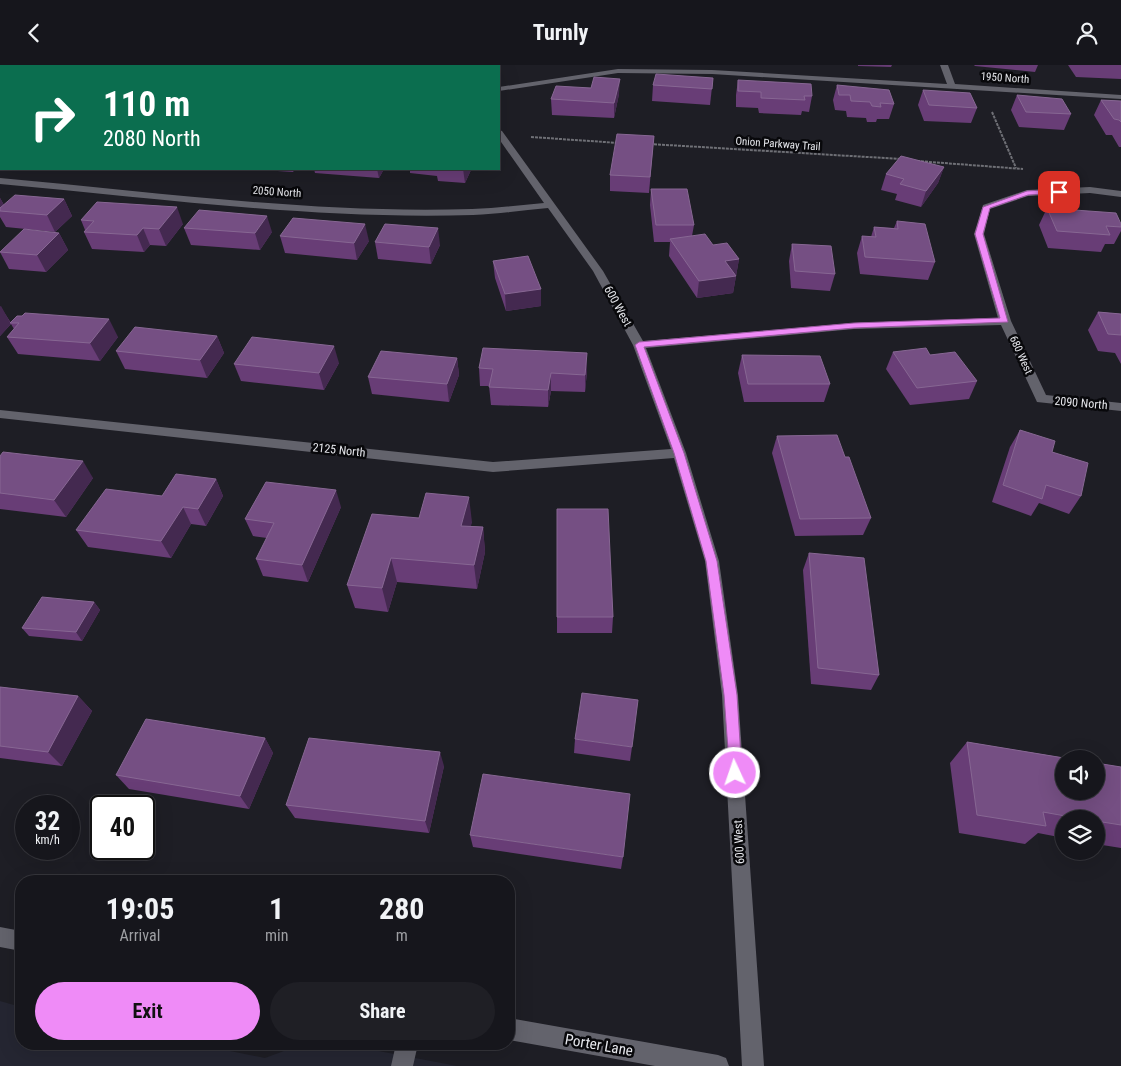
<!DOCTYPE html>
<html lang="en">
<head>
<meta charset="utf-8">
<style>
	:root { --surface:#16161c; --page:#1f1f25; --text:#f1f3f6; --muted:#9e9fa3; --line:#35353b; --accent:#ef8bf7 }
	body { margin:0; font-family:"Roboto Condensed",sans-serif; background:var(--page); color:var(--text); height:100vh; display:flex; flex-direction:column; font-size:19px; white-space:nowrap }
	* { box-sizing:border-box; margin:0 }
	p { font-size:16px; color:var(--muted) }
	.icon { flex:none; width:28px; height:28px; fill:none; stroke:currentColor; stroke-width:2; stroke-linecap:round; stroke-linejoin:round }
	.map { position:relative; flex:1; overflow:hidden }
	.side { position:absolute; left:15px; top:810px; width:500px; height:175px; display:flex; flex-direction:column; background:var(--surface); border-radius:20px; box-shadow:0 5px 20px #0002,0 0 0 1px var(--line) }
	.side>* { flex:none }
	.hud { position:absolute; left:0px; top:0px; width:500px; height:105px; box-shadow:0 5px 20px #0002,0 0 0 1px var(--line); background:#0b6e4f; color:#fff; overflow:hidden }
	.fabs { position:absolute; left:1055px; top:685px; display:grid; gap:10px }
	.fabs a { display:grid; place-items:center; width:50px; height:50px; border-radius:50%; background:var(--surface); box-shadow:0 5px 20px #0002,0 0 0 1px var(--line); font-size:25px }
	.speed { position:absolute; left:15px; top:730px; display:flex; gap:10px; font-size:25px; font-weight:700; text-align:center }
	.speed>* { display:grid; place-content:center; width:65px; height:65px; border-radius:50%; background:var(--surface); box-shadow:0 5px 20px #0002,0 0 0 1px var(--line); line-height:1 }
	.speed small { font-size:12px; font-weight:400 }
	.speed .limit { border:2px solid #111; border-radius:8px; background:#fff; color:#111 }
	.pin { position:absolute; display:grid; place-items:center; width:42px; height:42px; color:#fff; margin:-21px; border-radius:10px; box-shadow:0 2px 8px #0006 }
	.me { position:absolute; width:55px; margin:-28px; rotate:357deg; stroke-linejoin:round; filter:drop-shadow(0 0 4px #0008) }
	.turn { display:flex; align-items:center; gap:18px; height:105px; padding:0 20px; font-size:22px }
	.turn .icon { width:65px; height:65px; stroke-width:2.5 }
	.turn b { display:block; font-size:35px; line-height:42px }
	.eta { display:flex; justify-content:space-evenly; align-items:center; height:85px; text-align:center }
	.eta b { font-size:30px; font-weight:700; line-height:35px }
	.button { display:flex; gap:10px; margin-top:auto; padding:10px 20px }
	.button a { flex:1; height:58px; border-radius:30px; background:var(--accent); color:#111; font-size:20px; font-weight:700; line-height:58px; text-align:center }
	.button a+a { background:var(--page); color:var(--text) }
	header { display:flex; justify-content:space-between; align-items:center; height:65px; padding:0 20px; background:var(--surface); font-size:22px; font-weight:700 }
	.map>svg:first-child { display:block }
</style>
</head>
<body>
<header><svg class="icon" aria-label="back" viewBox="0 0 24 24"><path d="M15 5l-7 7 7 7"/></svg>Turnly<svg class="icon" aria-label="person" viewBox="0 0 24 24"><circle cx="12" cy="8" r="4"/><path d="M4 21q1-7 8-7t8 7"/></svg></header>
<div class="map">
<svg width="1121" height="1001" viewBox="0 0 1121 1001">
	<rect width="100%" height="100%" fill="#1e1e25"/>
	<polygon fill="#252632" points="0,936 21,942 21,979 195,979 265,993 303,979 342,979 457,1001 0,1001"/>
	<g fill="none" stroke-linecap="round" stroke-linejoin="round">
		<g stroke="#6f7076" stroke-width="2" stroke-dasharray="3 1" stroke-linecap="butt">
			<polyline points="992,47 1016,103"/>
			<polyline points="531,72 619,78"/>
			<polyline points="650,79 901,94"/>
			<polyline points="917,96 1023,104"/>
		</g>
		<g fill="#63636c" fill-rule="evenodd">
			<polygon points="445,0 453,0 454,1 446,1"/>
			<polygon points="940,0 948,0 955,19 1121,30 1121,34 712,9 618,8 499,26 499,22 618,4 712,5 947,19"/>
			<path d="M499,65L502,66L603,206L643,276L854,258L998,253L974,169L983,140L1027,125L1090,122L1121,126V132L1090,128L1028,131L990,144L984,169L1011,256L1046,330L1121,338V346L1037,337L1001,260L854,264L646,283L686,388L719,496L738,630L764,1001H742L722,630L705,496L674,393L493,407L0,353V345L493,397L671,384L633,280L593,206L548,143C523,145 498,149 473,150C316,155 156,133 0,119V113C156,127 315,149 472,144C496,143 520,140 544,138L499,74Z"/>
			<polygon points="0,862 21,866 21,886 0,882"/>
			<polygon points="509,953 718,990 726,993 729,1001 655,1001 509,975"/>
			<polygon points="396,979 418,979 413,1001 391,1001"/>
		</g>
	</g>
	<g fill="#683d76">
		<polygon points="858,0 892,0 891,2 858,1"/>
		<polygon points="974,0 1038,0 1035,7 975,1"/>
		<polygon points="1068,0 1121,0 1121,14 1076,12"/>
		<polygon points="713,13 710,40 652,36 653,20"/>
		<polygon points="738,15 812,31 809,47 802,46 801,50 759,48 758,43 736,42 736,30"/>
		<polygon points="837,20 894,39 889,54 877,54 876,57 867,57 866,53 847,52 846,46 835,45 833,35"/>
		<polygon points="923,25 977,43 971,58 924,56 918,40"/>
		<polygon points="619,29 614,53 552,50 551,34"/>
		<polygon points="1017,30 1071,49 1064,65 1019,62 1011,45"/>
		<polygon points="1101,35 1121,36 1121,82 1119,82 1112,70 1106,70 1094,50"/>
		<rect x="0" y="52" width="1" height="31"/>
		<polygon points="654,71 649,128 610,126 610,110"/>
		<polygon points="944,102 938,118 921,142 895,135 897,129 881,125 886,109"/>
		<polygon points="247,104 295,104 293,107"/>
		<polygon points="314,104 384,104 379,113 315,108"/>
		<polygon points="410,104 471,104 471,105 465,118 438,116 437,111 410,108"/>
		<polygon points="651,124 694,160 692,171 713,180 739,194 733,228 697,233 669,191 670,177 654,177 650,140"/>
		<polygon points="0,133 4,140 64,134 72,151 55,167 6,162 0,152"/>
		<polygon points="1047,143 1121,159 1121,166 1114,179 1105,179 1101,187 1048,183 1039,160"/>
		<polygon points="81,155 183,159 166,181 150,180 144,187 92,184 84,167 85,165"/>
		<polygon points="897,156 935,197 928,215 860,209 857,188 862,171 871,172 874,162 894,163"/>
		<polygon points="184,163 272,167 260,185 191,180"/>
		<polygon points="59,168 68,185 46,207 9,204 0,187"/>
		<polygon points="280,171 369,176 357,195 285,188"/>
		<polygon points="375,177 440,180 431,199 378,194"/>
		<polygon points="792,179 835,209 830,226 791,223 789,196"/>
		<polygon points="493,196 541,241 506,246 495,213"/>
		<polygon points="0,241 11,258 17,251 118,272 100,296 18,289 7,272 14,264 11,259 0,271"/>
		<polygon points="1098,247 1121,249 1121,299 1115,288 1098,286 1088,265"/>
		<polygon points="217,271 224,288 207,313 125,304 116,286"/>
		<polygon points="893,287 930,290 977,316 969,334 910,340 886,304"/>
		<polygon points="742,290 830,319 824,337 744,337 738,308"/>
		<polygon points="457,293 459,310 449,337 372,329 368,312"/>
		<polygon points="339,298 324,325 241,316 234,299"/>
		<polygon points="479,303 587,306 585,327 551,326 548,342 491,340 489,321 480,321"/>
		<polygon points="1020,365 1052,387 1081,431 1069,449 1039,438 1031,451 992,437 1010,382"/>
		<polygon points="777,371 845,392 871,453 863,470 795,471 772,388"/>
		<polygon points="0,391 93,413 66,452 0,444"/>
		<polygon points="216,414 223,431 206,461 191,459 171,493 88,482 76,465 162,431"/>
		<polygon points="341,442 308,517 263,511 256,494 267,473 253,471 245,454"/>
		<polygon points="557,444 613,552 612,568 557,568"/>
		<polygon points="419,453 472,457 470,461 483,462 485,487 477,524 397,517 388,547 355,543 347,520"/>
		<polygon points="809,488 879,610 871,625 811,619 803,505"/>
		<polygon points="94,537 100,545 82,576 29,571 22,563"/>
		<polygon points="0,622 78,631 92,646 62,701 0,693"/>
		<polygon points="265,673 273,688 249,744 129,724 116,710"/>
		<polygon points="575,674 632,682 630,696 574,688"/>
		<polygon points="967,677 1121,702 1121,783 1096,779 1096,754 1064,754 1064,773 1038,768 1025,779 959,768 950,698"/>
		<polygon points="444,701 429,768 295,753 286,740"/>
		<polygon points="470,770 623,792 621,804 473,782"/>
	</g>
	<g fill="#442950">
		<polygon points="620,14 619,29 614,53 614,38"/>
		<polygon points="944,102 938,118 921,142 926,126"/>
		<polygon points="377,104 384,104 379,113"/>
		<polygon points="463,104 471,104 471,105 465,118"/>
		<polygon points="0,133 6,144 0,146"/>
		<polygon points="64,134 72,151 55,167 47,150"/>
		<polygon points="177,142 183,159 166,181 159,164"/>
		<polygon points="267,151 272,167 260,185 255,168"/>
		<polygon points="365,159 369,176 357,195 354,178"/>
		<polygon points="143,163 150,180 144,187 137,170"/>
		<polygon points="438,163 440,180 431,199 429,182"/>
		<polygon points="59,168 68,185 46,207 37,190"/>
		<polygon points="739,194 733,228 697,233 699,216 725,196"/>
		<polygon points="541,224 541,241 506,246 505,229"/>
		<polygon points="1,241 11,259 0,271 0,242"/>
		<polygon points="109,254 118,272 100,296 90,278"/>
		<polygon points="217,271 224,288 207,313 200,295"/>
		<polygon points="334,281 339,298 324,325 319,308"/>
		<polygon points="587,288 587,306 585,327 585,310"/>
		<polygon points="457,293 459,310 449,337 447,319"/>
		<polygon points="551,308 551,326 548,342 548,325"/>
		<polygon points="83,396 93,413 66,452 54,435"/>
		<polygon points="216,414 223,431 206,461 198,444"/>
		<polygon points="336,425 341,442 308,517 302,500"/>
		<polygon points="469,432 472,457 465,485 461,461"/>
		<polygon points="183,442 191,459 171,493 161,476"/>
		<polygon points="483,462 485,487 477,524 474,500"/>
		<polygon points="391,493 397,517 388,547 382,523"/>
		<polygon points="94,537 100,545 82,576 76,567"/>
		<polygon points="78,631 92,646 62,701 48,687"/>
		<polygon points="265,673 273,688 249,744 240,731"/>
		<polygon points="440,687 444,701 429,768 425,756"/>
	</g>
	<g fill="#754f83" stroke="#876793">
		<polygon points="656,9 713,13 712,24 653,20"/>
		<polygon points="594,12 620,14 614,38 551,34 556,21 591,23"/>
		<polygon points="738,15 811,19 812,31 804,31 805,35 761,33 761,27 738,26"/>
		<polygon points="837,20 889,25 894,39 880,38 881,42 872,41 870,37 851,36 850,30 839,30"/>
		<polygon points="923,25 970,28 977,43 929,40"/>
		<polygon points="1017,30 1062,34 1071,49 1026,47"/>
		<polygon points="1101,35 1121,36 1121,57 1119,55 1114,54"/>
		<rect x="0" y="52" width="1" height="15"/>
		<polygon points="617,69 654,71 650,112 610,110"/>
		<polygon points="901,91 944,102 926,126 900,119 904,114 886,109"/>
		<polygon points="651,124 687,124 694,160 656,160"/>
		<polygon points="15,130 64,134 47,150 0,146 0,143"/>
		<polygon points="97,137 177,142 159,164 143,163 137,170 84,167 94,156 81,155"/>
		<polygon points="1047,143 1116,148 1121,159 1121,162 1106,161 1110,170 1057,166"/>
		<polygon points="199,145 267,151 255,168 184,163"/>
		<polygon points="293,153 365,159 354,178 280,171"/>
		<polygon points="897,156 925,159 935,197 865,192 862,171 876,172 874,162 898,164"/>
		<polygon points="385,159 438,163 429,182 375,177"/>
		<polygon points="24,164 59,168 37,190 0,187"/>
		<polygon points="705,169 713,180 727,178 739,194 725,196 736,211 699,216 670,174"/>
		<polygon points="792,179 831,181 835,209 795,206"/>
		<polygon points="528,191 541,224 505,229 493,196"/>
		<polygon points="1098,247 1121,249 1121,270 1108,269"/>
		<polygon points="25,248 109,254 90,278 7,272 19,258 10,258 17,251 22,251"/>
		<polygon points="135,262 217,271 200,295 116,286"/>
		<polygon points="252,272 334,281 319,308 234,299"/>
		<polygon points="483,283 587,288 585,310 551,308 548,325 489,322 493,304 479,303"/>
		<polygon points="926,283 930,290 955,287 977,316 917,323 893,287"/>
		<polygon points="381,286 457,293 447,319 368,312"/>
		<polygon points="742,290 820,291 830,319 748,319"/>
		<polygon points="1020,365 1055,376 1052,387 1088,398 1081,431 1046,420 1042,434 1003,420"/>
		<polygon points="837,370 845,392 849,392 871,453 800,454 777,371"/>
		<polygon points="3,387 83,396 54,435 0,428 0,391"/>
		<polygon points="176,409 216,414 198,444 183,442 161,476 76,465 106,424 162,431"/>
		<polygon points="266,417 336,425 302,500 256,494 274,458 245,454"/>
		<polygon points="426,428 469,432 461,461 483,462 474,500 391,493 382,523 347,520 372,449 419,453"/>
		<polygon points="557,444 608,444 613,552 557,552"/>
		<polygon points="809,488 864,493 879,610 818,603"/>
		<polygon points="42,532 94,537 76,567 22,563"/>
		<polygon points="0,622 78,631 48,687 0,681"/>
		<polygon points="582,628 638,635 632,682 575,674"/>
		<polygon points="146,654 265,673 240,731 116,710"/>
		<polygon points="309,673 440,687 425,756 286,740"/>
		<polygon points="967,677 1070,694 1064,694 1064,726 1096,726 1096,698 1121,702 1121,760 1096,756 1096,754 1082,754 1043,747 1046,761 977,750"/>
		<polygon points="483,709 630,729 623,792 470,770"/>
	</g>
	<polygon fill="#ef8bf7" stroke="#9b5aa1" points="1059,124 1061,128 1028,130 990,143 983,169 1008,257 854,263 644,282 684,388 717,496 737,630 742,708 740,712 735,714 730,712 724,630 706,496 674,388 635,280 639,277 854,258 1000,253 975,169 983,142 1027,126"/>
	<g text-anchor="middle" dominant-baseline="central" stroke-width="5" stroke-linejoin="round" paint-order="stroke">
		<g font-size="11" fill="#e6e7ec" stroke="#08080b">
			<text transform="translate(1005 13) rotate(4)">1950 North</text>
			<text transform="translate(778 79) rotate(4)">Onion Parkway Trail</text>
			<text transform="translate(277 127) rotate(4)">2050 North</text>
			<text transform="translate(1021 290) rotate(66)">680 West</text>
		</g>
		<g font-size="12" fill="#e6e7ec" stroke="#08080b">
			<text transform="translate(618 241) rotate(61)">600 West</text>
			<text transform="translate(1081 338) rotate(5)">2090 North</text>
			<text transform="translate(339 385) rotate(6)">2125 North</text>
			<text transform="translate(739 777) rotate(-93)">600 West</text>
		</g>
		<g font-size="15" fill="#e6e7ec" stroke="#08080b">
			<text transform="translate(599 980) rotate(10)">Porter Lane</text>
		</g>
	</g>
</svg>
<div class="fabs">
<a><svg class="icon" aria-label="sound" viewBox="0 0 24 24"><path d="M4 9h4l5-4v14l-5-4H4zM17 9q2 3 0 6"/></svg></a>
<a><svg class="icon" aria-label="layers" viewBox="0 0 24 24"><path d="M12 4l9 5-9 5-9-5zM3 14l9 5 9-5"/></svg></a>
</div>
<div class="speed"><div>32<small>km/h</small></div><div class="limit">40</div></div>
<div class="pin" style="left:1059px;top:127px;background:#d93025"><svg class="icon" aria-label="arrive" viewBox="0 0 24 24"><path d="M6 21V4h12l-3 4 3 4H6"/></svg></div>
<svg class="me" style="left:735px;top:708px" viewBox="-20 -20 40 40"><circle r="17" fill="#ef8bf7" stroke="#fff" stroke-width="3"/><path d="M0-11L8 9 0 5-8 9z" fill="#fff"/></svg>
<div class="hud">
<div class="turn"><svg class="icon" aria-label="right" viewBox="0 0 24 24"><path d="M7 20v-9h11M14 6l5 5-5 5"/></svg><div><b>110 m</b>2080 North</div></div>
</div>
<section class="side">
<div class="eta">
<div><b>19:05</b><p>Arrival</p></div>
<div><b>1</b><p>min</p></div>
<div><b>280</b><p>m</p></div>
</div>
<div class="button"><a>Exit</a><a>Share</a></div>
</section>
</div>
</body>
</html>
